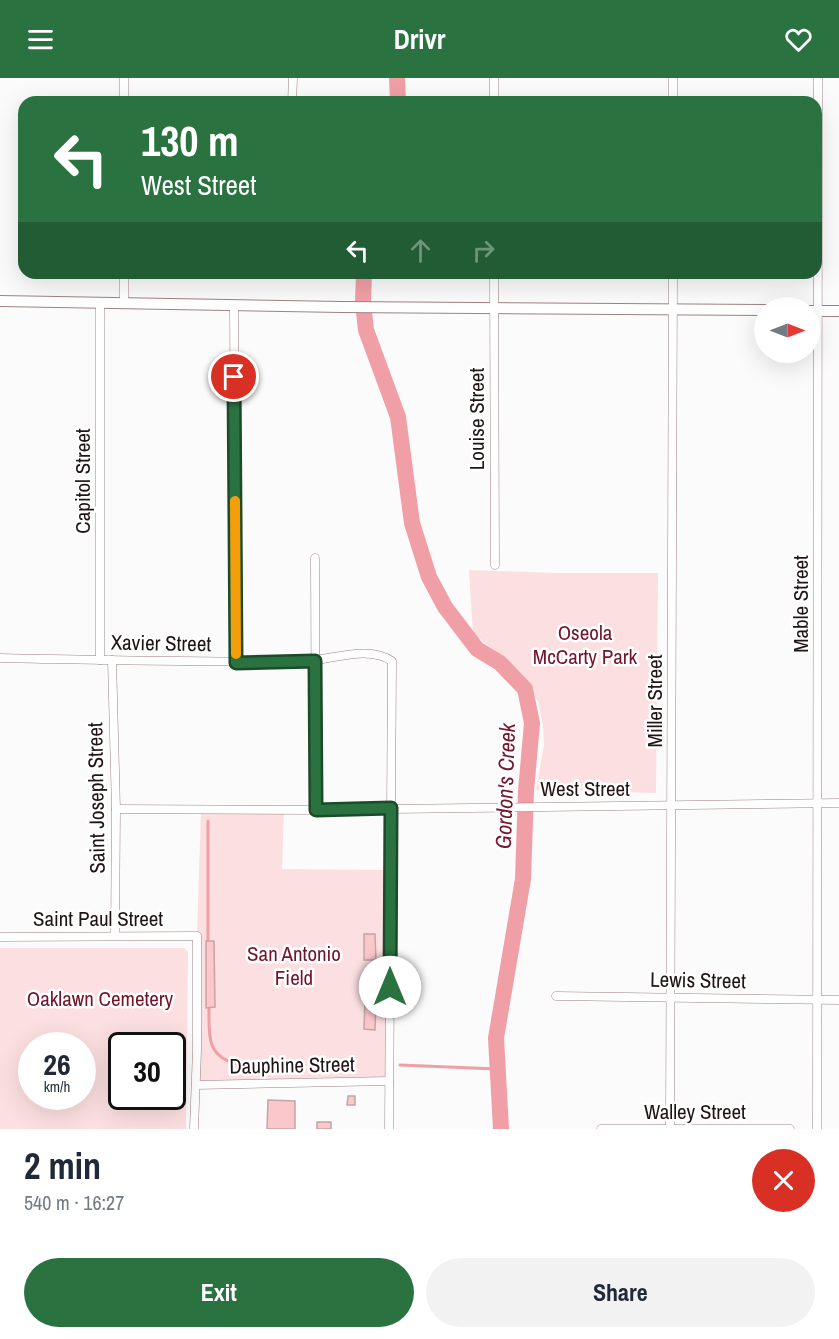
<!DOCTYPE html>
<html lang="en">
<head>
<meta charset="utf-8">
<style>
	:root { --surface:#fff; --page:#f2f2f3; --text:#1f2937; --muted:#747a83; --accent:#2a7341 }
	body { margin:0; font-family:"Archivo Narrow",sans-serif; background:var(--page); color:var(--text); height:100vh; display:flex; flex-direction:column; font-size:22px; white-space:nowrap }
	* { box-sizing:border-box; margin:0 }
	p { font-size:20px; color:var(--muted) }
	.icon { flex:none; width:33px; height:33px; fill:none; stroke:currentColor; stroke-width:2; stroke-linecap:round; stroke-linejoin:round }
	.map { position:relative; height:1051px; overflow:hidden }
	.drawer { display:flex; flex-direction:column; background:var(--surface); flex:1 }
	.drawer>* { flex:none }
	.guide { position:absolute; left:18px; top:18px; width:804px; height:183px; border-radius:18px; box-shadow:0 6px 24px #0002; background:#2a7341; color:#fff; overflow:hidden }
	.needle { width:39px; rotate:90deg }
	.tools { position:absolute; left:754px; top:219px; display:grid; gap:12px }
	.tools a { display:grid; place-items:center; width:66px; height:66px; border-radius:50%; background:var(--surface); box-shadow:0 6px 24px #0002; font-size:30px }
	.speed { position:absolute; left:18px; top:954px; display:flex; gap:12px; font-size:30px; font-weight:700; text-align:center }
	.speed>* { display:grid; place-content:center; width:78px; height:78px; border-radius:50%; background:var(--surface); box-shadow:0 6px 24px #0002; line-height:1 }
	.speed small { font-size:15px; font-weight:400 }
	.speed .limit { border:3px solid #111; border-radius:9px; background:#fff; color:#111 }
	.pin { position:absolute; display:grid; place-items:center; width:51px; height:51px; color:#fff; margin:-26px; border:3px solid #fff; border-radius:50%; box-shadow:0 2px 6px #0007 }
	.me { position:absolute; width:66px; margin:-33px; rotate:0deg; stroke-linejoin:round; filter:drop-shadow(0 0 4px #0008) }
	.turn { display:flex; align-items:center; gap:21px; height:126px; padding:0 24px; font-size:27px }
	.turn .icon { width:78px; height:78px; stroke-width:2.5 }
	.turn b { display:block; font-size:42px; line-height:51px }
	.lanes { display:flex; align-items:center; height:57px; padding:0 24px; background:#0003; justify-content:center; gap:30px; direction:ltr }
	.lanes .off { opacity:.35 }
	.round { display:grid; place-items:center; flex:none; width:63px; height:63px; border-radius:32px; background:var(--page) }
	.summary { display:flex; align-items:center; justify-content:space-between; height:102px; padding:0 24px }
	h1 { font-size:36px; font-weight:800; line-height:45px }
	.primary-button { display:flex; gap:12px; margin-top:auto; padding:12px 24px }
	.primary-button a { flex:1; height:69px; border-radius:36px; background:var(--accent); color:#fff; font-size:24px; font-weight:800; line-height:69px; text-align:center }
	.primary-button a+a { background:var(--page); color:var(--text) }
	header { display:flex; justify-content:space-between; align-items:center; height:78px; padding:0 24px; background:var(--accent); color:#fff; font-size:27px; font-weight:800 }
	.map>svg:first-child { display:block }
</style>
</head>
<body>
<header><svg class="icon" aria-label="menu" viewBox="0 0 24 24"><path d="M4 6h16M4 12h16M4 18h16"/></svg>Drivr<svg class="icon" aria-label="heart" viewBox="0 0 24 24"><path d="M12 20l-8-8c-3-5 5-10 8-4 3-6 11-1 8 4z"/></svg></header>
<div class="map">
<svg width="839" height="1051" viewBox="0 0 839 1051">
	<rect width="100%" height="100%" fill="#fbfbfb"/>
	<g fill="#fcdfe1" fill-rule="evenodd">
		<polygon points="469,492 557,495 658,495 656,715 536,712 544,667 543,648 538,623 515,590 473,555"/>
		<polygon points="201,731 284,731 282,791 390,792 389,1003 196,1007 197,858"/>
		<path d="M0,870H184L188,874L186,1051H0ZM32,968H82V1018H32ZM122,968H172V1018H122Z"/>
	</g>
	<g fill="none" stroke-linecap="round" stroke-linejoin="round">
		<g stroke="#f19fa6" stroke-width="3">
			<polyline points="208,743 208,862"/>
			<path d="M209,931C209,957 206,977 236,986"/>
			<polyline points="400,987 497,991"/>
		</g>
		<g stroke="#f19fa6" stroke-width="16">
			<polyline points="397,0 398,24"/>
			<polyline points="364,195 363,225 366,252 398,339 412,445 429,499 445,529 477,571 500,585 525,611 532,645 526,713 523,801 496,960 501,1051"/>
		</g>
	</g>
	<g fill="#fbc7cb" stroke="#c5a5a7" stroke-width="1.5">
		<polygon points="364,856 375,856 376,882 364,882"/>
		<polygon points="206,863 214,863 215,929 206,930"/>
		<polygon points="365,924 376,924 375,952 364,951"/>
		<polygon points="348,1018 355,1018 355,1027 347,1027"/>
		<polygon points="268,1022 295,1023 295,1051 267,1051"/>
		<rect x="317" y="1044" width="14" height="7"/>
	</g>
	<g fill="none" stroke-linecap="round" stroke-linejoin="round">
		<g stroke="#9f8183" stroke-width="9">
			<g id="street">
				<polyline points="124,0 124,24"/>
				<polyline points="494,0 494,24"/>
				<polyline points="673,0 673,24"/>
				<polyline points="292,24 293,0"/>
				<polyline points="494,195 495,487"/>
				<polyline points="124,225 124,195"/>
				<polyline points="234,228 236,585"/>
				<polyline points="315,480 316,732"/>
				<path d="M0,580C101,582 202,585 302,583C331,583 366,566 392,583L389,1051"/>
				<polyline points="100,582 100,224"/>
				<polyline points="112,582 116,731 115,858"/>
				<polyline points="116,731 316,732 839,725"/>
				<polyline points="0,859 197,858 197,972 194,1051"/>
				<polyline points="556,918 839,922"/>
				<polyline points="196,1007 389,1003"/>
				<polyline points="601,1051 790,1051"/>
				<polyline points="670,1051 673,195"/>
				<path d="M817,1051C820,701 815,350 818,0"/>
			</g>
		</g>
		<g stroke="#9f8183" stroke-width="12">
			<g id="secondary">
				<polyline points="0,223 342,229 765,232"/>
				<polyline points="810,233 839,233"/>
			</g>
		</g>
		<use href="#street" stroke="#fff" stroke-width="8"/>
		<use href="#secondary" stroke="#fff" stroke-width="10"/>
	</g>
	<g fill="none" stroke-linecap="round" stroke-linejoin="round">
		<g stroke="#1b4b2a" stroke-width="15">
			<polyline id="route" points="234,299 236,585 315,583 316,732 391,730 390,909"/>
		</g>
		<use href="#route" stroke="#2a7341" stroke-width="10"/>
		<polyline stroke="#f59e0b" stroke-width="10" points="235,423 236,576"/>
	</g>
	<g text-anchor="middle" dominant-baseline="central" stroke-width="5" stroke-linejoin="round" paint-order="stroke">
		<g font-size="21" fill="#201415" stroke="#fff">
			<text transform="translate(476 341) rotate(-90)">Louise Street</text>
			<text transform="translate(82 403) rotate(-90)">Capitol Street</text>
			<text transform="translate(800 526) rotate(-90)">Mable Street</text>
			<text transform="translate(161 565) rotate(1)">Xavier Street</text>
			<text transform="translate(654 623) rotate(-90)">Miller Street</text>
			<text x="585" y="710">West Street</text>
			<text transform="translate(96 720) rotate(-91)">Saint Joseph Street</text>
			<text x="98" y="840">Saint Paul Street</text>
			<text transform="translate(698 902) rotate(1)">Lewis Street</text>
			<text transform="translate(292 987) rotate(-1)">Dauphine Street</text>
			<text x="695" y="1033">Walley Street</text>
		</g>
		<g font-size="21" fill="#74142a" stroke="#fff">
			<text x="585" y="554">Oseola<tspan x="585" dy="24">McCarty Park</tspan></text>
			<text x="294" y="875">San Antonio<tspan x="294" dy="24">Field</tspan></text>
			<text x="100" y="920">Oaklawn Cemetery</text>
		</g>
		<g font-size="22" font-style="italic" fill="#76162c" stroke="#fff">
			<text transform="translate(505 708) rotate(-88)">Gordon's Creek</text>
		</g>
	</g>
</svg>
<div class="tools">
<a><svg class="needle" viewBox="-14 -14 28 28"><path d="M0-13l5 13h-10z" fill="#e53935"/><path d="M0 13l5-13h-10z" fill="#747a83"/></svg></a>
</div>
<div class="speed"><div>26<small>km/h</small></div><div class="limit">30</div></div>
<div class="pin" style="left:234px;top:299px;background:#d93025"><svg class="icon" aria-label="arrive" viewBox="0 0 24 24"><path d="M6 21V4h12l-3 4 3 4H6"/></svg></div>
<svg class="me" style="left:390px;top:909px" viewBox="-20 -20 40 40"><circle r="19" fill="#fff"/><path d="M0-13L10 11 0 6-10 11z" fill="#2a7341"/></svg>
<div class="guide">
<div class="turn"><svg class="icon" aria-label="left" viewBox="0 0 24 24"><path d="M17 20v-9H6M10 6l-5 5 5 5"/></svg><div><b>130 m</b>West Street</div></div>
<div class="lanes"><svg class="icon" aria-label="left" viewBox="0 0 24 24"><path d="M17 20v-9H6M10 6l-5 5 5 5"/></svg><svg class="icon off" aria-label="ahead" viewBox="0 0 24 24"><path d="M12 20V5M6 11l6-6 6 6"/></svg><svg class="icon off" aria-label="right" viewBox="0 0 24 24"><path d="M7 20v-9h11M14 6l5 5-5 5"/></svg></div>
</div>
</div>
<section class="drawer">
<div class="summary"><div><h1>2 min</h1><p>540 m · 16:27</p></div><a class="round" style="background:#d93025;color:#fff"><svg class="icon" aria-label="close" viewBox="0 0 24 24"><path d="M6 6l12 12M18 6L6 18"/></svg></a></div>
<div class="primary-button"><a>Exit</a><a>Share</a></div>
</section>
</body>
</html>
